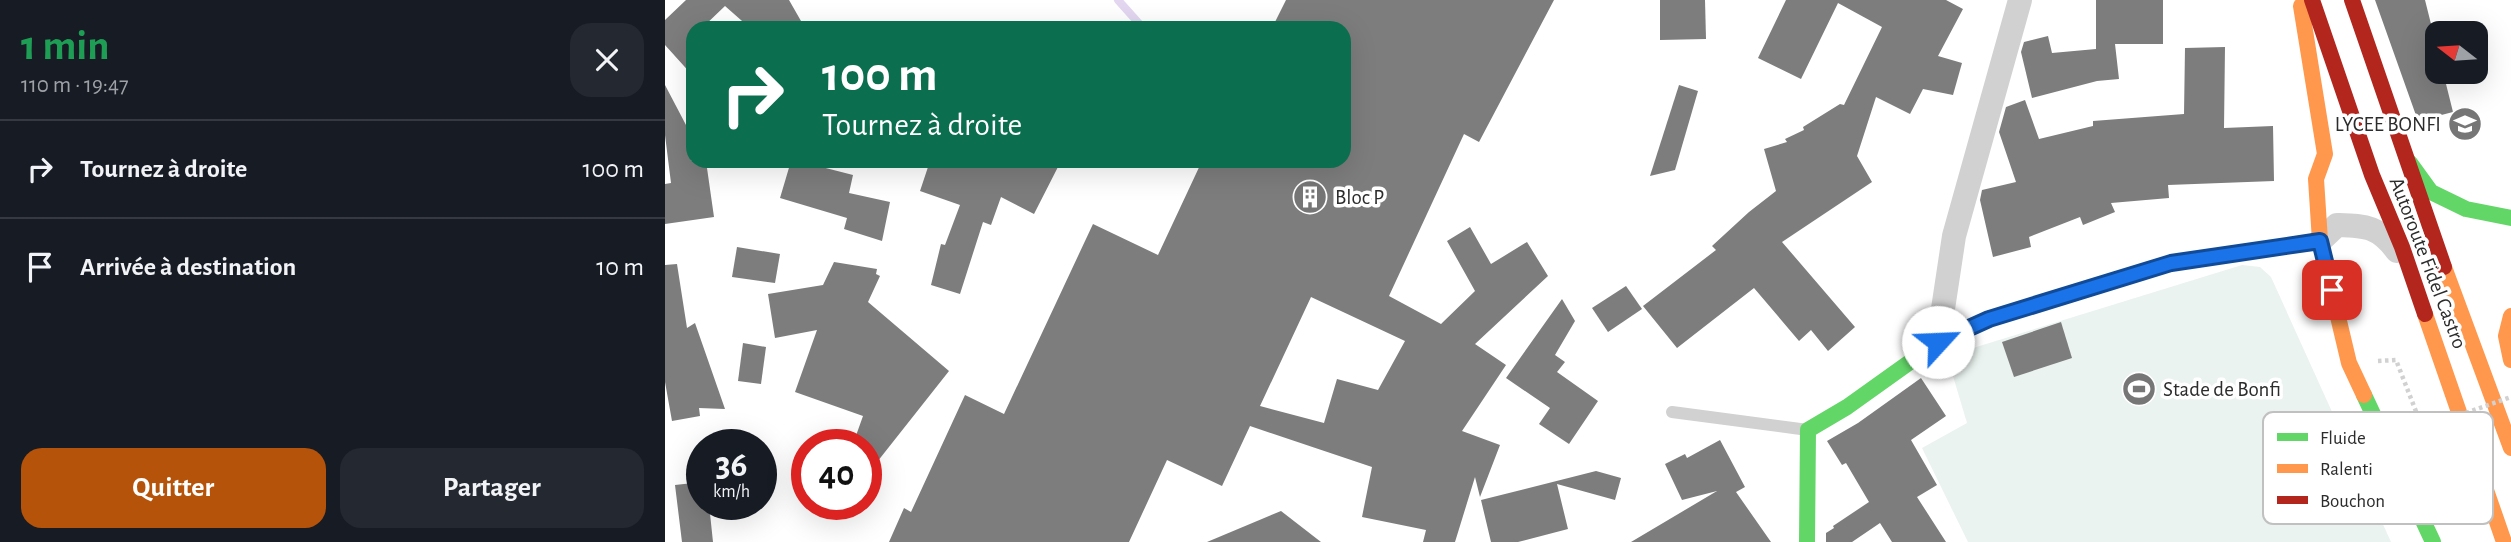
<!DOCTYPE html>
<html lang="fr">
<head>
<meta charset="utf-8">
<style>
	:root { --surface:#171b24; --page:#242831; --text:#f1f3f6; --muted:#9ea1a6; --line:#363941; --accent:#b45309 }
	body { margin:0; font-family:"Alegreya Sans",sans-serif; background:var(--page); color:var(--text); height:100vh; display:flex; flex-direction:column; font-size:26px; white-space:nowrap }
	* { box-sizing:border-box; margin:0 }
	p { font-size:23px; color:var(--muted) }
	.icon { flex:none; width:38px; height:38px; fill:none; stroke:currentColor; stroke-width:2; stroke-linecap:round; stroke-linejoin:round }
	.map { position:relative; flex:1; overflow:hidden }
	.panel { display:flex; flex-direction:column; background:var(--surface); width:665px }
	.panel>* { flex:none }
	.banner { position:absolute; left:21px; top:21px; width:665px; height:147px; border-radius:21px; box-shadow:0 7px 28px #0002; background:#0b6e4f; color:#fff; overflow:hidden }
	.needle { width:46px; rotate:287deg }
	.fabs { position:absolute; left:1760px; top:21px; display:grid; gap:14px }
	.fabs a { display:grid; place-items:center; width:63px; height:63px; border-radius:14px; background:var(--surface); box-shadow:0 7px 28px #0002; font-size:35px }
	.speed { position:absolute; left:21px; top:429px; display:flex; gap:14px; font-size:35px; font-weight:700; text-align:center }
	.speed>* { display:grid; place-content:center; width:91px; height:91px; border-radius:50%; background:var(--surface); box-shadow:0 7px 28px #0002; line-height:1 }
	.speed small { font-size:18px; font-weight:400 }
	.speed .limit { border:10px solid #d22; background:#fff; color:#111 }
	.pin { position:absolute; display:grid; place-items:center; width:60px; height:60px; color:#fff; margin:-30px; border-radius:14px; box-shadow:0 4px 10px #0006 }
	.me { position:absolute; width:77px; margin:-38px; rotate:65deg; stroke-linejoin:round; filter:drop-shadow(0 0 5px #0008) }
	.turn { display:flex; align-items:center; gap:24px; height:147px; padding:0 21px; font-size:32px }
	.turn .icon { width:91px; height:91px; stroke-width:2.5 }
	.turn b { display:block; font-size:49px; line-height:60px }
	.round { display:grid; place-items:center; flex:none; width:74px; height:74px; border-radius:21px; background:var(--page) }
	.head { display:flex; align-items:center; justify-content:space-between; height:119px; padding:0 21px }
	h1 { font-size:42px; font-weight:700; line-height:52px; color:#1e9e55 }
	.action { display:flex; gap:14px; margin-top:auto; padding:14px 21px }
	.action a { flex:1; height:80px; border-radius:21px; background:var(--accent); color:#fff; font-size:28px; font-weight:700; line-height:80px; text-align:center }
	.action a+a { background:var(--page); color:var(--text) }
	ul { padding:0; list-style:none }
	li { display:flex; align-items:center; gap:21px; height:98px; padding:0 21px; border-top:2px solid var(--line) }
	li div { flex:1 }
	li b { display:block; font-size:26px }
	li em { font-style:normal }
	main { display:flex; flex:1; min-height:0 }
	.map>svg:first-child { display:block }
</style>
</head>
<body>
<main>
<section class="panel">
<div class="head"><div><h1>1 min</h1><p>110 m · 19:47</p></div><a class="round"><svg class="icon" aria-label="close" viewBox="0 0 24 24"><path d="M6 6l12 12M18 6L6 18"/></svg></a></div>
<ul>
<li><svg class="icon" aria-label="right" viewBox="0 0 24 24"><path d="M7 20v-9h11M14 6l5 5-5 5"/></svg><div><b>Tournez à droite</b></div><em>100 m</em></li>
<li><svg class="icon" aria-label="arrive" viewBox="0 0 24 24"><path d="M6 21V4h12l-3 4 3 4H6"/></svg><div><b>Arrivée à destination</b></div><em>10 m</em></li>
</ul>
<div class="action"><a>Quitter</a><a>Partager</a></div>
</section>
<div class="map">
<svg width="1846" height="542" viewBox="0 0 1846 542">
	<rect width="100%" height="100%" fill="#fff"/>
	<polygon fill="#eaf3ef" points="1577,265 1595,267 1606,277 1726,542 1303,542 1257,448 1302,423 1282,356"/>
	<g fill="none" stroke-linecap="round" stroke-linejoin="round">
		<polyline stroke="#e2d6f0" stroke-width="8" points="453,0 478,28"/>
	</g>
	<g fill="#7d7d7d" fill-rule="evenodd">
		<polygon points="21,0 124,0 140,28 85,28 60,6 37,28 28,28 28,76 0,45 0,20"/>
		<path d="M621,0H889L814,142L799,134L724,296L776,324L810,291L782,241L805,227L826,264L862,242L883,276L810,344L841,365L797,431L835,445L815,497L810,477L790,542H758L761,530L697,517L707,467L585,426L557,486L502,460L464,542H224L239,508L246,512L300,395L339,414L428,224L493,255L537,161H679V28H607ZM646,297L740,341L713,390L672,379L659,423L595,406Z"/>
		<polygon points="995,0 1040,0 1041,39 995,40"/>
		<polygon points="1121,0 1281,0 1298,9 1273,56 1297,63 1288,95 1258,89 1245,114 1211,97 1192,156 1207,182 1117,242 1190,327 1163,351 1146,330 1134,341 1089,288 1012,348 978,306 1051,250 1047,246 1084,212 1111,191 1099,149 1122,142 1120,139 1139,130 1138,127 1175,104 1179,105 1217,27 1173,3 1136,79 1093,58"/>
		<polygon points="1431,0 1498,0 1498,44 1450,44 1454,79 1432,81 1367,98 1356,52 1359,42 1383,36 1387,53 1431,49"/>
		<polygon points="1710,0 1760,0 1773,52 1773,72 1778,72 1788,112 1753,121"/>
		<polygon points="1560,47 1559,128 1608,126 1609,181 1503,185 1504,198 1446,203 1450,212 1418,225 1415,217 1364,237 1366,247 1328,257 1315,200 1317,190 1351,182 1334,132 1341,107 1360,100 1374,139 1428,126 1428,121 1519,114 1520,48"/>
		<polygon points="0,85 21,125 26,161 41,161 49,217 0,224 0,184 6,183 0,135"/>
		<polygon points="1014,85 1033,91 1010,170 985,176"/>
		<polygon points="126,161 148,161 149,165 188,175 184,193 225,202 217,241 179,229 182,218 115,198"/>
		<polygon points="265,161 396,161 369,214 336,197 326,225 318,222 295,294 266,285 276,244 280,245 295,205 255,191"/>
		<polygon points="72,247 115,254 110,283 67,277"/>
		<polygon points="169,262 212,269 211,274 215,276 203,302 284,371 201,476 201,444 188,444 198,416 130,392 152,330 110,338 103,294 158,285"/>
		<polygon points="12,264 22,328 30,323 60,409 34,408 35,416 7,421 0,382 0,265"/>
		<polygon points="961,286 977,309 943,332 927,308"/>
		<polygon points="897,299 910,321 890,355 900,362 892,372 933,401 904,444 874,424 885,408 841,378"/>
		<polygon points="1396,322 1407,358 1349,377 1337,342"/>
		<polygon points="78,343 101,347 96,384 73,381"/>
		<polygon points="1256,378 1281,416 1246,440 1272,485 1252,497 1281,542 1227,542 1215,523 1187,542 1161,542 1161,533 1169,528 1168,526 1204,502 1181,463 1177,465 1162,441 1193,423"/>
		<polygon points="1055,440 1080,487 1071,492 1106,542 966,542 1052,491 1017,500 1000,464 1020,454 1022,458"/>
		<polygon points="931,471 956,478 950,500 892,484 903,529 853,542 826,542 816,500"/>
		<polygon points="37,482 37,504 44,504 48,542 17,542 10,485"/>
		<polygon points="616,511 656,542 542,542"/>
	</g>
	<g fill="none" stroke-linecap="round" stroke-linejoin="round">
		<polyline stroke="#d1d1d1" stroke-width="4.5" stroke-dasharray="3.5 3.5" stroke-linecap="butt" points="1713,361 1731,360 1787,504 1784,506"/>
		<polyline stroke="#d1d1d1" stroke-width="12" points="1007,412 1143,430"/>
		<g stroke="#d1d1d1" stroke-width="24">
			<path d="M1655,241L1672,225C1701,226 1714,226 1732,251"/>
			<polyline points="1273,342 1289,236 1355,0"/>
		</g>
		<g stroke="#63d668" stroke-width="16">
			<polyline points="1745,163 1766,192 1801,209 1846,218"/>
			<polyline points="1699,395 1768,542"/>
			<polyline points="1142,542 1143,430 1182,407 1273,342 1324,319 1396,297"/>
		</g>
		<g stroke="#ff974d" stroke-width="16">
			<polyline points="1636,6 1660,154 1651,179 1655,241 1684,363 1699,395"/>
			<polyline points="1779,267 1846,448"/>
			<polyline points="1760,314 1839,542"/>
			<polyline points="1846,316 1841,336 1846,360"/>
		</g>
		<g stroke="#b3261e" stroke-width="16">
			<polyline points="1647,0 1707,175 1737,247 1760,314"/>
			<polyline points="1687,0 1779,267"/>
			<polyline points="1396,297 1506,263 1655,241"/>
		</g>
		<polyline stroke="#d1d1d1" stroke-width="4.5" stroke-dasharray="3.5 3.5" stroke-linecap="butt" points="1781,420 1846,397"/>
	</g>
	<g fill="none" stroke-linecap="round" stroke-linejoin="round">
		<g stroke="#114b97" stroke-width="18">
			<polyline id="route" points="1273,342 1324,319 1506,263 1655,241 1667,290"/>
		</g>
		<use href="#route" stroke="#1a73e8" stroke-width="12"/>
	</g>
	<defs>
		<g id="school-disc" transform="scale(1.75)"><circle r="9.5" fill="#767676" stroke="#fff"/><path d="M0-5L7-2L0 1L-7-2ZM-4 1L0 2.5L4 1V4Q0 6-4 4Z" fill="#fff"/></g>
		<g id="building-disc" transform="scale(1.75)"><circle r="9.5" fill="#767676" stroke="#fff"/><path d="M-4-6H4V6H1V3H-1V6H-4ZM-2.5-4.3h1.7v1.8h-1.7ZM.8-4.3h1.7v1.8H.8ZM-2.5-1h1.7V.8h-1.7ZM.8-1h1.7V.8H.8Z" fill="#fff"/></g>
		<g id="stadium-disc" transform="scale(1.75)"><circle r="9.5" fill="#767676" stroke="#fff"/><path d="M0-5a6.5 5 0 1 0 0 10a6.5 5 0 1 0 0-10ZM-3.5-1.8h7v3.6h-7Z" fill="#fff"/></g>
	</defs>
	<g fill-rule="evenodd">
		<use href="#school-disc" x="1800" y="124"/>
		<use href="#building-disc" x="645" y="197"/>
		<use href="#stadium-disc" x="1474" y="389"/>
	</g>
	<g text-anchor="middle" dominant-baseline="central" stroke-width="7" stroke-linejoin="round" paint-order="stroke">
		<g font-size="21" fill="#2c2c2c" stroke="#fff" text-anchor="start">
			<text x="1776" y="124" text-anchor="end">LYCEE BONFI</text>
			<text x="670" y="197">Bloc P</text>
			<text x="1498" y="389">Stade de Bonfi</text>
		</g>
		<g font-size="21" fill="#2c2c2c" stroke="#fff">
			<text transform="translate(1763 263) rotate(69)">Autoroute Fidel Castro</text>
		</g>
	</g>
	<rect x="1598" y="412" width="230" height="112" rx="10" fill="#fff" stroke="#c0c0c0" stroke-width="2"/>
	<rect x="1612" y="433" width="31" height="8" fill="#63d668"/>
	<rect x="1612" y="464" width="31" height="9" fill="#ff974d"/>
	<rect x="1612" y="496" width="31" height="8" fill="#b3261e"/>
	<g font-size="19" fill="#2c2c2c">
		<text x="1655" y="444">Fluide</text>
		<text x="1655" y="475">Ralenti</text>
		<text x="1655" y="507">Bouchon</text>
	</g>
</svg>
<div class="fabs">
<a><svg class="needle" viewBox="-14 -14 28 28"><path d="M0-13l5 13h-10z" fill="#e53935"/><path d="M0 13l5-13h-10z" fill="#9ea1a6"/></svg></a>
</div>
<div class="speed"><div>36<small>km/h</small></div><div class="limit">40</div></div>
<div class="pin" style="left:1667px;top:290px;background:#d93025"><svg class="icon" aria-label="arrive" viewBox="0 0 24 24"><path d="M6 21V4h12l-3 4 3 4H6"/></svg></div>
<svg class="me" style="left:1273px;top:342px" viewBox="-20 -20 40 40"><circle r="19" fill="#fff"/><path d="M0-13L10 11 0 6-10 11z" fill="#1a73e8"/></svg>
<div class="banner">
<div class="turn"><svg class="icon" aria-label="right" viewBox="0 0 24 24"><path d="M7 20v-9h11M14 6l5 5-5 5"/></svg><div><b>100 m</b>Tournez à droite</div></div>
</div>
</div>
</main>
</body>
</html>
